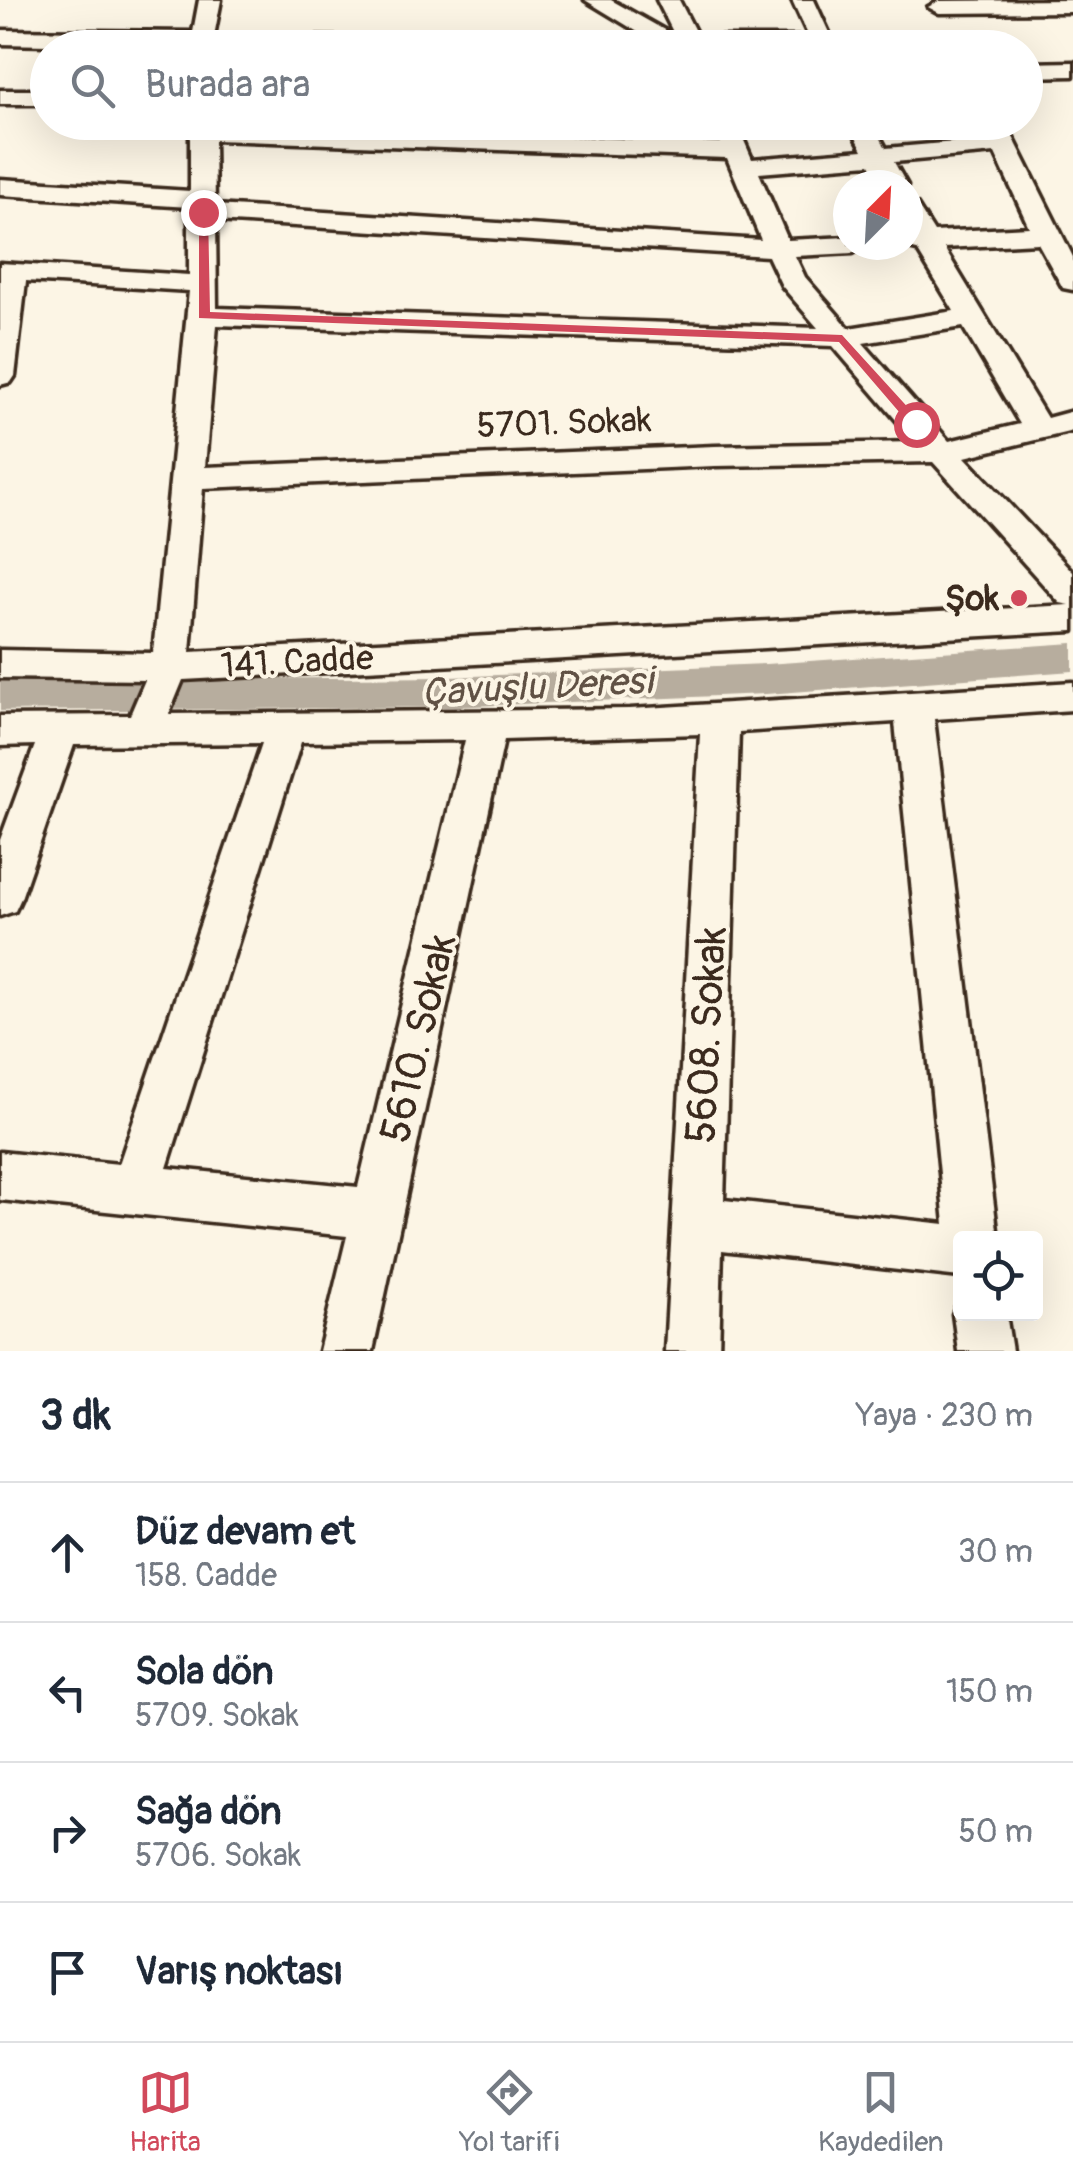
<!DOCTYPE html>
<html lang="tr">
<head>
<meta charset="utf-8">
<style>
  :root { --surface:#fff; --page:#f6f6f7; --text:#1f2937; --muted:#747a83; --line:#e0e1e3; --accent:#d1495b }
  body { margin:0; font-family:Pangolin,sans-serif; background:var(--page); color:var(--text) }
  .controls { position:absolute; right:30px; bottom:30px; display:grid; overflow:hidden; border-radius:10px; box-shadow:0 10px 40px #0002 }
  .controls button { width:90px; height:90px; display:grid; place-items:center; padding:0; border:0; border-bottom:2px solid var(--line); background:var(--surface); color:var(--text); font:50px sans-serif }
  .compass { position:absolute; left:833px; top:170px; width:90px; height:90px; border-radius:50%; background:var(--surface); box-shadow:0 10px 40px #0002; rotate:24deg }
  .stop { position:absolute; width:30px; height:30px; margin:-22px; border:8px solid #d1495b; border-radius:50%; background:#fff }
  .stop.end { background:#d1495b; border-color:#fff; box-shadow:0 2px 10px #0008 }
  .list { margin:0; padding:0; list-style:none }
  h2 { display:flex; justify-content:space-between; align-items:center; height:130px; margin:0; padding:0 40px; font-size:42px }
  h2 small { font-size:32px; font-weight:400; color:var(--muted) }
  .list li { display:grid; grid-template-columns:65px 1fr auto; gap:30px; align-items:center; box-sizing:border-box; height:140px; padding:0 40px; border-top:2px solid var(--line) }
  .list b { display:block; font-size:38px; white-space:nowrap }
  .list p { margin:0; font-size:32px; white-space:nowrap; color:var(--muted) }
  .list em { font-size:32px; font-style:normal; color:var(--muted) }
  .icon { flex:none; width:55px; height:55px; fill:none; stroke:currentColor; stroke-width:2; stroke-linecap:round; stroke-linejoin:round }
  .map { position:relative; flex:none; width:1073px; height:1351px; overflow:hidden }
  .search { position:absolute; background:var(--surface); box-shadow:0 10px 40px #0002; left:30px; right:30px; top:30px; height:110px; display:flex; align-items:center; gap:25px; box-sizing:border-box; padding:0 35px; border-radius:55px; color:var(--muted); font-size:38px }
  .sheet { height:690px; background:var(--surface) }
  nav { display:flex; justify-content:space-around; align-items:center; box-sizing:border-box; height:140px; border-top:2px solid var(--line); background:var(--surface); font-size:28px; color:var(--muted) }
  nav a { display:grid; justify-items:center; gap:5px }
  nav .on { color:var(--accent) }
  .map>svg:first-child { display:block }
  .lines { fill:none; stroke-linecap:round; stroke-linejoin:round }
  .canal { fill:#b7ad9e; fill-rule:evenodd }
  .minor-casing { stroke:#3b2a1e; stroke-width:7 }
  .minor { fill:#fcf5e5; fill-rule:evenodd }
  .route { fill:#d1495b }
  .poi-dot { fill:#d1495b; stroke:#fcf5e5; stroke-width:4 }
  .labels { text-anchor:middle; stroke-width:8; stroke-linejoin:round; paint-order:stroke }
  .street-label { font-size:35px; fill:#3b2a1e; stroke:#fcf5e5 }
  .poi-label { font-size:35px; font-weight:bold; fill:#3b2a1e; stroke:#fcf5e5; text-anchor:end }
  .water-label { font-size:38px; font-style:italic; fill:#605144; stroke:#fcf5e5 }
  .near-street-label { font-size:42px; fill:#3b2a1e; stroke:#fcf5e5 }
</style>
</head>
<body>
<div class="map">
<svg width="1073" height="1351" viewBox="0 0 1073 1351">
  <rect width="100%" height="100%" fill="#fcf5e5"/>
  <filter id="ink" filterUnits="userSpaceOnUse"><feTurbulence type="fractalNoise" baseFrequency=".01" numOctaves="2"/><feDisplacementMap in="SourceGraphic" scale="20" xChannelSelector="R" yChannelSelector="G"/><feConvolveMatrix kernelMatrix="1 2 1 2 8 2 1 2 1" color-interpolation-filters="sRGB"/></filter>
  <g filter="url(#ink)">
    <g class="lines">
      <path class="canal" d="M1073 643V671L766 694 450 707 0 711V681L450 677 766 664Z"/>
      <g class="minor-casing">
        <path id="minor" d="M199 0H221L214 36 651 40 585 0H611L675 36 657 0H679L698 37H809L792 0H814L831 37 958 36 969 43 966 48H190L0 44V30L193 32Z
          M1073 0V12L939 13 928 7 939 1Z
          M1073 62V76L1026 77V63Z
          M0 90H48V104H0Z
          M190 122 721 143 712 122H736L752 159 863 150 848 122H872L886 148 989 139 985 122 1007 125 1073 257V290L1063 288 1038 243 944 248 1047 418 1073 411V431L965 457 1073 572V631L183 680 169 714 630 709 1073 682V710L934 719 998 1238H960V1277L722 1250 719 1351H665L700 734 504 740 373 1351H319L347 1236 0 1200V1152L119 1164 262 743 74 745 21 898 15 911 0 916V840L35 745 0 746V716L130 715 145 680 0 678V650L153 653 189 291 26 281 15 376 11 382 0 385V263L189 275V207L0 195V179L190 191ZM214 140 727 158 761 240 215 205ZM995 153 1029 227 934 232 917 205 908 203V245H897L917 250 954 311 849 328 805 277 795 256 853 253 866 245H848V237L788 240 759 173 870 164 881 185H907L894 162ZM216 221 768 256 782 286 818 328 217 308ZM217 325 833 346 915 442 715 446 205 467ZM963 327 1020 424 949 441 863 343ZM933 462 1060 603 1070 605 190 652 203 488 715 466ZM895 722 945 1224 724 1200 739 732ZM465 740 358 1187 167 1168 301 742Z
          M960 1297V1314H1006L1012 1351H958L953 1314Z"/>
      </g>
      <use href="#minor" class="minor"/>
    </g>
  </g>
  <path class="route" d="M199 210 208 212 210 312 842 335 923 424 912 427 839 342 199 318Z"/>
  <circle class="poi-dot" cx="1019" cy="598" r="10"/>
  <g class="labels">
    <g class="street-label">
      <text transform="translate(564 422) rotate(-2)" y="12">5701. Sokak</text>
      <text transform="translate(297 661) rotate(-3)" y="12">141. Cadde</text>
    </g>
    <g class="poi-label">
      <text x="999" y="610">Şok</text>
    </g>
    <g class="water-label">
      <text transform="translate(537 686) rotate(-3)" y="13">Çavuşlu Deresi</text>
    </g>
    <g class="near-street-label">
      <text transform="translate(705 1035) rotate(-87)" y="15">5608. Sokak</text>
      <text transform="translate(417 1038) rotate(-77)" y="15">5610. Sokak</text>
    </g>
  </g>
</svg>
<div class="controls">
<button><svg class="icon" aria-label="locate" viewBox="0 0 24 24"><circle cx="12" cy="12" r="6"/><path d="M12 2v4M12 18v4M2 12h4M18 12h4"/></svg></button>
</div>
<svg class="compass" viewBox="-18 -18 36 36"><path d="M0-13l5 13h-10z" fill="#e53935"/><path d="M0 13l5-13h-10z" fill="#747a83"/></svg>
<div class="stop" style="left:916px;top:424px"></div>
<div class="stop end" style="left:203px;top:212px"></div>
<div class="search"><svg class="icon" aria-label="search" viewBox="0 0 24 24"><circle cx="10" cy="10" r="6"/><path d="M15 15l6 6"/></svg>Burada ara</div>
</div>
<section class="sheet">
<h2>3 dk<small>Yaya · 230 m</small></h2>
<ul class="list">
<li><svg class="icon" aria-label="ahead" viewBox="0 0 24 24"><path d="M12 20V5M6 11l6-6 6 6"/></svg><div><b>Düz devam et</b><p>158. Cadde</p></div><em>30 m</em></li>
<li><svg class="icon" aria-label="left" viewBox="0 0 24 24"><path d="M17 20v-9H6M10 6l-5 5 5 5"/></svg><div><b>Sola dön</b><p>5709. Sokak</p></div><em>150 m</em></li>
<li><svg class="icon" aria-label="right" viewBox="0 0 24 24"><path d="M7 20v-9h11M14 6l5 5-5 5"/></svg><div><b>Sağa dön</b><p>5706. Sokak</p></div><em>50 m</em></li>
<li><svg class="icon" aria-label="arrive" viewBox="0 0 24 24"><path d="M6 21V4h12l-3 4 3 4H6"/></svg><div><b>Varış noktası</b></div></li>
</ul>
</section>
<nav>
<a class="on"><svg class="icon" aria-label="map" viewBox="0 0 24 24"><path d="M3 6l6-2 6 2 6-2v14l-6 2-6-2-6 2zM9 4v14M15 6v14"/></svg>Harita</a>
<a><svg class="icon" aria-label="directions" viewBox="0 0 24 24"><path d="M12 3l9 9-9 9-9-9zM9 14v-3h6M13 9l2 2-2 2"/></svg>Yol tarifi</a>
<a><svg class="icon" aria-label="saved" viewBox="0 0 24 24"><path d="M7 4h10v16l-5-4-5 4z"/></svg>Kaydedilen</a>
</nav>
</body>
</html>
